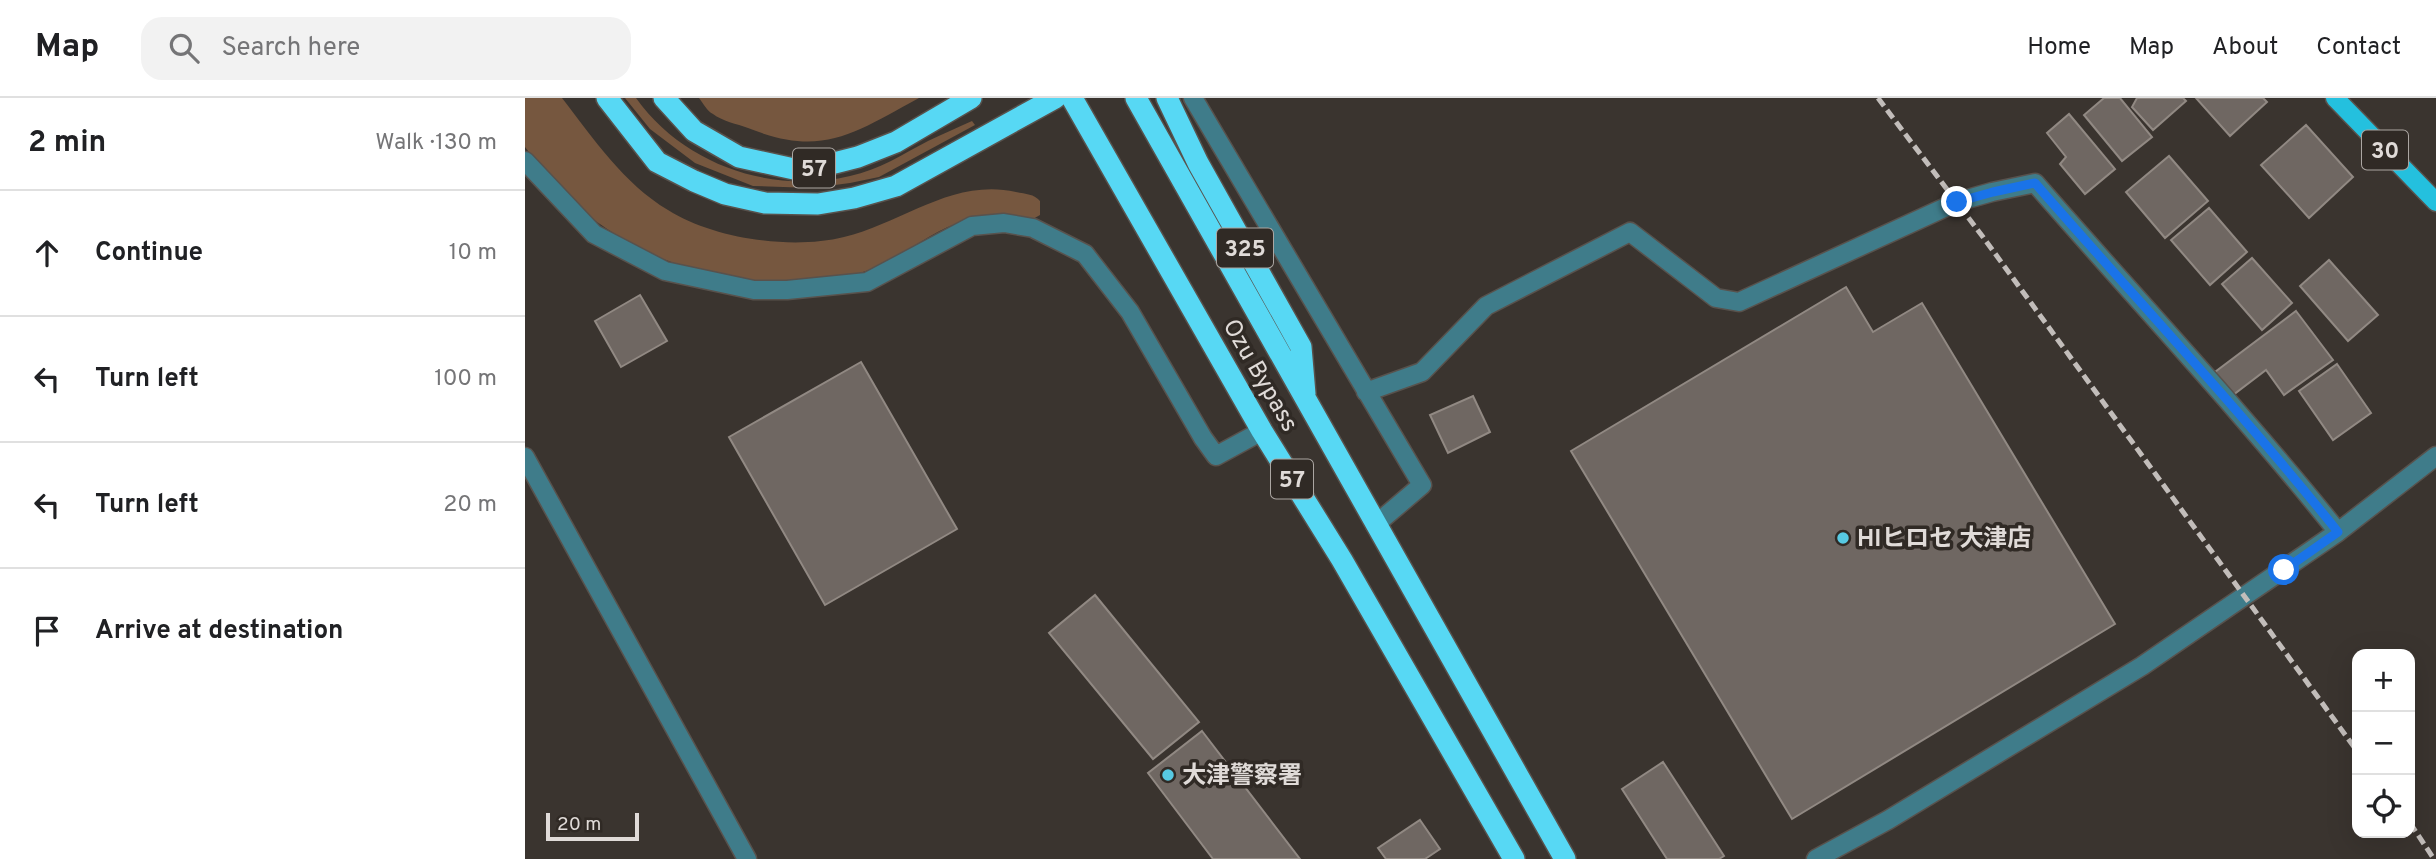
<!DOCTYPE html>
<html lang="en">
<head>
<meta charset="utf-8">
<style>
  :root { --surface:#fff; --page:#f2f2f2; --text:#202124; --muted:#757577; --line:#e0e0e0 }
  body { margin:0; font-family:Overpass,"Noto Sans JP",sans-serif; background:var(--page); color:var(--text) }
  .controls { position:absolute; right:21px; bottom:21px; display:grid; overflow:hidden; border-radius:14px; box-shadow:0 7px 28px #0002 }
  .controls button { width:63px; height:63px; display:grid; place-items:center; padding:0; border:0; border-bottom:2px solid var(--line); background:var(--surface); color:var(--text); font:35px sans-serif }
  .scale { position:absolute; left:21px; bottom:18px; width:93px; box-sizing:border-box; padding-left:7px; border:4px solid #e0dbd8; border-top:0; font-size:19px; line-height:24px; white-space:nowrap; color:#e0dbd8; -webkit-text-stroke:5px #302a25; paint-order:stroke }
  .stop { position:absolute; width:21px; height:21px; margin:-16px; border:5px solid #1a73e8; border-radius:50%; background:#fff }
  .stop.end { background:#1a73e8; border-color:#fff; box-shadow:0 2px 7px #0008 }
  .list { margin:0; padding:0; list-style:none }
  h2 { display:flex; justify-content:space-between; align-items:center; height:91px; margin:0; padding:0 28px; font-size:30px }
  h2 small { font-size:23px; font-weight:400; color:var(--muted) }
  .list li { display:grid; grid-template-columns:46px 1fr auto; gap:21px; align-items:center; box-sizing:border-box; height:126px; padding:0 28px; border-top:2px solid var(--line) }
  .list b { display:block; font-size:26px; white-space:nowrap }
  .list em { font-size:23px; font-style:normal; color:var(--muted) }
  .icon { flex:none; width:38px; height:38px; fill:none; stroke:currentColor; stroke-width:2; stroke-linecap:round; stroke-linejoin:round }
  .map { position:relative; flex:none; width:1911px; height:761px; overflow:hidden }
  header { display:flex; align-items:center; gap:42px; box-sizing:border-box; height:98px; padding:0 35px; background:var(--surface); border-bottom:2px solid var(--line) }
  header strong { font-size:33px }
  nav { display:flex; gap:38px; margin-inline-start:auto; font-size:24px }
  .search { width:490px; height:63px; background:var(--page); display:flex; align-items:center; gap:18px; box-sizing:border-box; padding:0 24px; border-radius:21px; color:var(--muted); font-size:26px }
  main { display:flex }
  aside { flex:1; background:var(--surface) }
  .map>svg:first-child { display:block }
  .green { fill:#76573f }
  .building { fill:#6f6762; stroke:#918983; stroke-width:2 }
  .lines { fill:none; stroke-linecap:round; stroke-linejoin:round }
  .minor-casing { stroke:#58524d; stroke-width:21 }
  .major-casing { stroke:#58524d; stroke-width:21 }
  .highway-casing { stroke:#58524d; stroke-width:24 }
  .minor { stroke:#3f7c8a; stroke-width:18 }
  .major { stroke:#24c0de; stroke-width:18 }
  .highway { stroke:#57d8f4; stroke-width:21 }
  .rail { stroke:#c2bdba; stroke-width:5; stroke-dasharray:10 5; stroke-linecap:butt }
  .route { stroke:#1a73e8; stroke-width:9 }
  .poi-dot { fill:#57c9e2; stroke:#302a25; stroke-width:2.5 }
  .labels { text-anchor:middle; stroke-width:7; stroke-linejoin:round; paint-order:stroke }
  .shield { fill:#302a25; stroke:#aba6a2; stroke-width:2 }
  .shield-label { font-size:23px; font-weight:bold; fill:#e0dbd8 }
  .street-label { font-size:24px; fill:#e0dbd8; stroke:#302a25 }
  .poi-label { font-size:24px; font-weight:bold; fill:#e0dbd8; stroke:#302a25; text-anchor:start }
</style>
</head>
<body>
<header>
<strong>Map</strong>
<div class="search"><svg class="icon" aria-label="search" viewBox="0 0 24 24"><circle cx="10" cy="10" r="6"/><path d="M15 15l6 6"/></svg>Search here</div>
<nav><a>Home</a><a>Map</a><a>About</a><a>Contact</a></nav>
</header>
<main>
<aside>
<h2>2 min<small>Walk · 130 m</small></h2>
<ul class="list">
<li><svg class="icon" aria-label="ahead" viewBox="0 0 24 24"><path d="M12 20V5M6 11l6-6 6 6"/></svg><div><b>Continue</b></div><em>10 m</em></li>
<li><svg class="icon" aria-label="left" viewBox="0 0 24 24"><path d="M17 20v-9H6M10 6l-5 5 5 5"/></svg><div><b>Turn left</b></div><em>100 m</em></li>
<li><svg class="icon" aria-label="left" viewBox="0 0 24 24"><path d="M17 20v-9H6M10 6l-5 5 5 5"/></svg><div><b>Turn left</b></div><em>20 m</em></li>
<li><svg class="icon" aria-label="arrive" viewBox="0 0 24 24"><path d="M6 21V4h12l-3 4 3 4H6"/></svg><div><b>Arrive at destination</b></div></li>
</ul>
</aside>
<div class="map">
<svg width="1911" height="761" viewBox="0 0 1911 761">
  <rect width="100%" height="100%" fill="#3a342f"/>
  <path class="green" d="M0 0H37C68 40 99 86 143 112 189 141 267 152 319 139 378 125 427 80 491 94 501 96 509 96 515 103V117L508 121C488 121 465 118 445 122 410 128 376 162 341 173 320 180 299 182 278 183 192 188 119 163 52 109 32 94 16 69 0 49Z
    M100 0H111C158 66 246 97 325 78 354 72 378 56 403 43 418 36 433 29 447 23L450 27 354 79 325 85 287 90 228 88 170 65 125 31Z
    M174 0H394C329 35 298 60 223 30 212 26 197 23 188 16 182 13 178 5 174 0Z"/>
  <path class="building" d="M1579 0H1595L1627 39 1597 63 1559 17Z
    M1612 0H1658L1661 3 1628 32 1607 9Z
    M1671 0H1738L1742 4 1705 38Z
    M1544 16 1590 71 1560 96 1535 66 1541 59 1522 35Z
    M1781 27 1828 79 1784 120 1736 67Z
    M1644 58 1683 103 1640 140 1601 94Z
    M1684 110 1722 154 1685 187 1646 142Z
    M1727 160 1767 205 1737 232 1697 186Z
    M1804 162 1853 217 1823 243 1775 188Z
    M1321 189 1348 234 1397 205 1590 526 1267 721 1046 353Z
    M115 197 142 243 96 269 70 223Z
    M1771 213 1808 262 1759 297 1741 272 1708 297 1690 274Z
    M336 264 432 431 300 507 204 339Z
    M1812 266 1846 315 1808 342 1774 293Z
    M948 298 965 334 923 355 905 317Z
    M570 497 674 624 628 661 524 535Z
    M677 633 775 761H688L623 675Z
    M1138 664 1199 758 1194 761H1142L1097 691Z
    M895 722 915 751 900 761H861L853 750Z"/>
  <g class="lines">
    <g class="minor-casing">
      <path id="minor" d="M668 0 897 387 850 427
        M0 63 69 136 140 173 229 192H262L342 184 447 128 479 125 508 130 560 156 605 214 678 340 691 358 737 333
        M841 294 897 274 961 208 1105 134 1191 200 1214 204 1432 104 1467 94 1510 85C1611 201 1717 314 1813 434
        M0 359 222 761
        M1291 761 1363 722 1617 568 1813 434 1911 358"/>
    </g>
    <g class="major-casing">
      <path id="major" d="M1810 0 1911 104"/>
    </g>
    <g class="highway-casing">
      <path id="highway" d="M82 0 132 64 169 83 200 96 240 105 293 106 329 100 371 88 530 0
        M139 0 169 33 214 59 278 73 333 59 371 44 446 0
        M547 0 737 333 817 462 989 761
        M611 0 1040 761
        M642 0 673 65 776 249 780 296"/>
    </g>
    <use href="#minor" class="minor"/>
    <use href="#major" class="major"/>
    <use href="#highway" class="highway"/>
    <path class="rail" d="M1353 0 1458 139 1832 653
      M1885 725 1909 761"/>
  </g>
  <g class="lines">
    <path class="route" d="M1432 104 1468 94 1510 85C1611 201 1717 314 1813 434L1759 472"/>
  </g>
  <g class="poi-dot">
    <circle cx="1318" cy="440" r="7"/>
    <circle cx="643" cy="677" r="7"/>
  </g>
  <g class="labels">
    <g class="shield">
      <rect x="1837" y="32.5" width="46" height="39" rx="5"/>
      <rect x="268" y="50.5" width="42" height="39" rx="5"/>
      <rect x="692" y="130.5" width="56" height="39" rx="5"/>
      <rect x="746" y="361.5" width="42" height="39" rx="5"/>
    </g>
    <g class="shield-label">
      <text x="1860" y="60">30</text>
      <text x="289" y="78">57</text>
      <text x="720" y="158">325</text>
      <text x="767" y="389">57</text>
    </g>
    <g class="street-label">
      <text transform="translate(736 277) rotate(60)" y="8">Ozu Bypass</text>
    </g>
    <g class="poi-label">
      <text x="1332" y="448">HIヒロセ 大津店</text>
      <text x="657" y="685">大津警察署</text>
    </g>
  </g>
</svg>
<div class="controls">
<button>+</button>
<button>−</button>
<button><svg class="icon" aria-label="locate" viewBox="0 0 24 24"><circle cx="12" cy="12" r="6"/><path d="M12 2v4M12 18v4M2 12h4M18 12h4"/></svg></button>
</div>
<div class="scale">20 m</div>
<div class="stop" style="left:1759px;top:472px"></div>
<div class="stop end" style="left:1432px;top:104px"></div>
</div>
</main>
</body>
</html>
